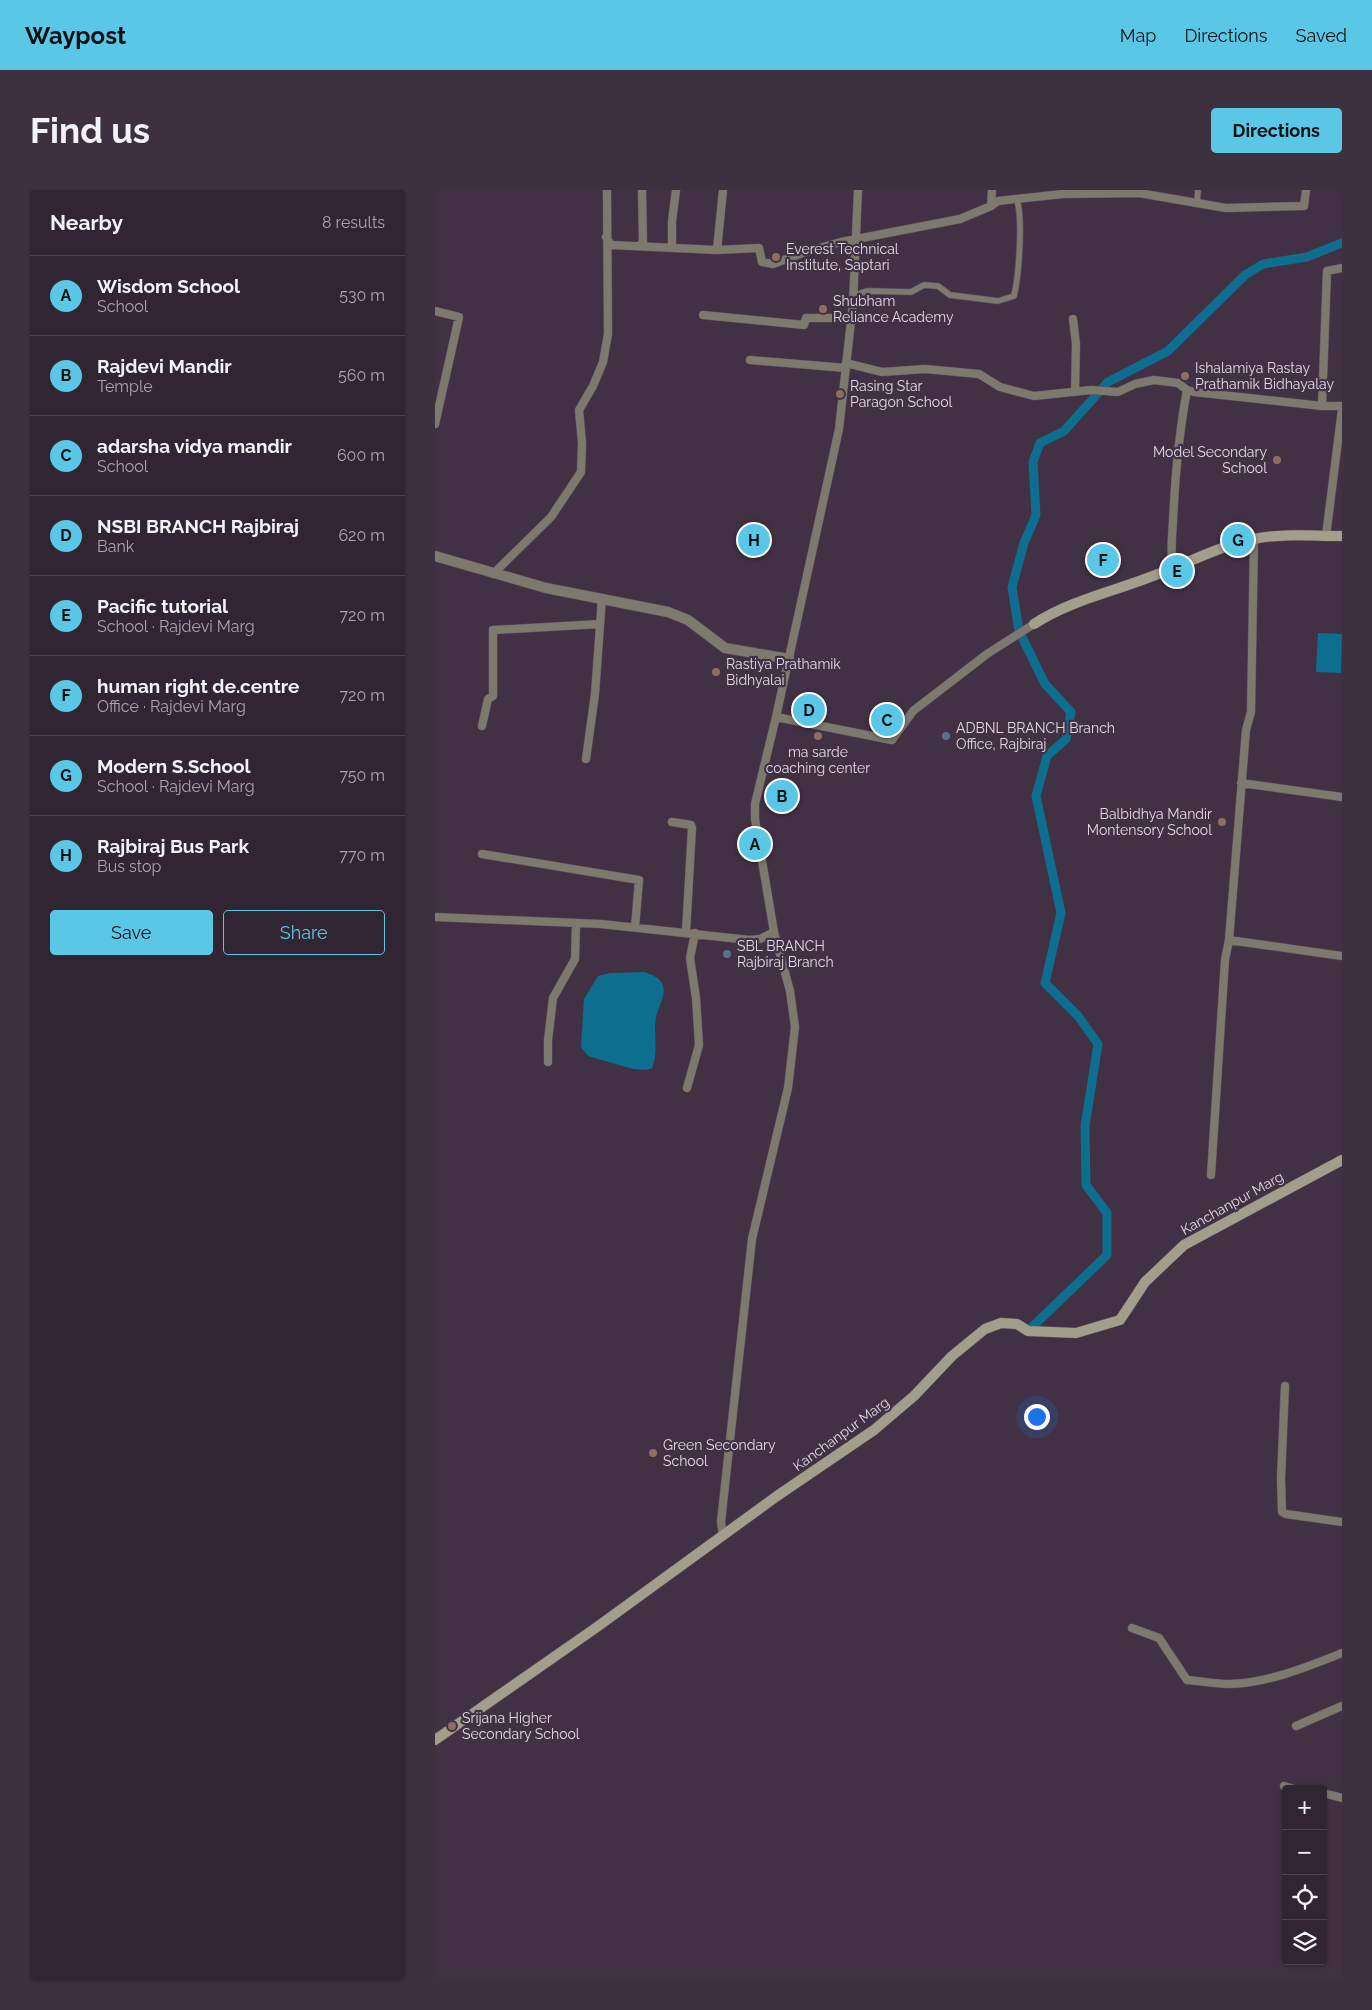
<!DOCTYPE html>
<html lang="en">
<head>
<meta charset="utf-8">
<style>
  :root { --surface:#322533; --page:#3d313f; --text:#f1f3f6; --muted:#a8a5ac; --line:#4d424e; --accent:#5bc7e7 }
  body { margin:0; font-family:Raleway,sans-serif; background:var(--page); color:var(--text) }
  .controls { position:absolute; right:15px; bottom:15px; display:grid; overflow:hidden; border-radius:5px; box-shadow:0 1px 4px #0004 }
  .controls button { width:45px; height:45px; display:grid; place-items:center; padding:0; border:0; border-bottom:1px solid var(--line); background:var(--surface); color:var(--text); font:25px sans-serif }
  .you { position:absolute; left:601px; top:1226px; width:18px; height:18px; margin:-12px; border:4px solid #fff; border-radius:50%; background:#1a73e8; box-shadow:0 0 0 8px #1a73e833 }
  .badge { display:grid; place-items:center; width:32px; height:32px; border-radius:50%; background:var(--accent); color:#111; font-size:16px; font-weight:700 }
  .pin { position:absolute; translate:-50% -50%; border:2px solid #fff; box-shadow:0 1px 5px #0006 }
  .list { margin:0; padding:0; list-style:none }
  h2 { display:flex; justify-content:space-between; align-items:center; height:65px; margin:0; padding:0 20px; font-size:21px }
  h2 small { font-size:16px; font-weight:400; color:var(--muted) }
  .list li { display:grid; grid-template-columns:32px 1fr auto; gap:15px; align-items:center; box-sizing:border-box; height:80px; padding:0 20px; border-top:1px solid var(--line) }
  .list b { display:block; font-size:19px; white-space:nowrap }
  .list p { margin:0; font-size:16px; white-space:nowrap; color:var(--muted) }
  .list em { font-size:16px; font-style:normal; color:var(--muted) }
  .actions { display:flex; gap:10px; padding:15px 20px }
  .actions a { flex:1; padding:11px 0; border:1px solid var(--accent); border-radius:5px; text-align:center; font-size:18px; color:var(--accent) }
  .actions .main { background:var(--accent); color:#111 }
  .icon { flex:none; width:28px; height:28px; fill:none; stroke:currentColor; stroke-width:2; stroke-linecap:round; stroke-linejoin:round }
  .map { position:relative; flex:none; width:907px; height:1790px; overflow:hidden; border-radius:5px }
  header { display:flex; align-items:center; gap:30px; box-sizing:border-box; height:70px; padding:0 25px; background:var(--accent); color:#111 }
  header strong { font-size:24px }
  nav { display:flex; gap:28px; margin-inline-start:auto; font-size:18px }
  .intro { display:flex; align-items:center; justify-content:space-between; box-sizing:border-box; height:120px; padding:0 30px }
  h1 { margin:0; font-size:35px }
  .button { padding:12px 22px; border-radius:5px; background:var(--accent); color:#111; font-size:18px; font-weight:700 }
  main { display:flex; gap:30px; padding:0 30px }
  aside { flex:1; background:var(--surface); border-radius:5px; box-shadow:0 1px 4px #0004 }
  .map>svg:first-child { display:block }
  .water { fill:#0d6e8f }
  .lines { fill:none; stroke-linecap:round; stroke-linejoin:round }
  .canal { stroke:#0d6e8f; stroke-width:9 }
  .pedestrian-casing { stroke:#5f4f60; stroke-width:7 }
  .minor-casing { stroke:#5f4f60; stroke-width:9 }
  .tertiary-casing { stroke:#5f4f60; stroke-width:11 }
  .secondary-casing { stroke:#5f4f60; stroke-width:11 }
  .pedestrian { stroke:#7d796e; stroke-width:5.5 }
  .minor { stroke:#7d796e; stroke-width:8 }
  .tertiary { stroke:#7d796e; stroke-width:10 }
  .secondary { stroke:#a39e8c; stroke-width:10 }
  .education-dot { fill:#8d6e63; stroke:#423144; stroke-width:2 }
  .service-dot { fill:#5c6f8a; stroke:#423144; stroke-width:2 }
  .labels { text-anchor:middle; stroke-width:4.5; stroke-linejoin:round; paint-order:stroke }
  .poi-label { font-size:14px; fill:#e1d6e2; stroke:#423144; text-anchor:start }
  .street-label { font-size:14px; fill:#e1d6e2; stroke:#423144 }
</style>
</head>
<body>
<header>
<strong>Waypost</strong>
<nav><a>Map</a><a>Directions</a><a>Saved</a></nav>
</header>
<div class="intro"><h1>Find us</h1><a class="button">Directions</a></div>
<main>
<aside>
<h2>Nearby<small>8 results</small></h2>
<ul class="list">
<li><span class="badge">A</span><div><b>Wisdom School</b><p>School</p></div><em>530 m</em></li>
<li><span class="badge">B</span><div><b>Rajdevi Mandir</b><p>Temple</p></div><em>560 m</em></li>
<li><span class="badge">C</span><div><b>adarsha vidya mandir</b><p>School</p></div><em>600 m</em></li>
<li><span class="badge">D</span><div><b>NSBI BRANCH Rajbiraj</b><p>Bank</p></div><em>620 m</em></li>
<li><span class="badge">E</span><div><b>Pacific tutorial</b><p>School · Rajdevi Marg</p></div><em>720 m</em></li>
<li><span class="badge">F</span><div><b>human right de.centre</b><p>Office · Rajdevi Marg</p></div><em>720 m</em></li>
<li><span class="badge">G</span><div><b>Modern S.School</b><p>School · Rajdevi Marg</p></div><em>750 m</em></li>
<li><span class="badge">H</span><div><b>Rajbiraj Bus Park</b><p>Bus stop</p></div><em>770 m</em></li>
</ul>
<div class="actions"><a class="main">Save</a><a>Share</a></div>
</aside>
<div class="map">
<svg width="907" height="1790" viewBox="0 0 907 1790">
  <rect width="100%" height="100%" fill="#423144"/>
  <path class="water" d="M883 443 907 444 906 483 881 482Z
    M209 782C216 784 226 788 228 796 231 805 223 818 221 827 218 844 224 862 217 878L211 880 198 879 153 866 146 857 149 809 163 786 175 783Z"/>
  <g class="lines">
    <path class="canal" d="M593 1141 672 1065V1023L651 995 650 936 663 854 643 826 610 793 626 723 601 606 612 566 631 549 636 522 610 494 584 441 577 397 589 353 601 325 598 272 605 253 629 241 673 192 733 161 810 85 828 74 872 67 907 53"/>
    <g class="pedestrian-casing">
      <path id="pedestrian" d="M762 13 763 0
        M418 106 432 101 476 102 489 95 503 96 515 105 563 111 579 106C584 85 588 30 582 10"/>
    </g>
    <g class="minor-casing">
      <path id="minor" d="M556 16 557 0
        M171 47 176 55 282 60 324 58 327 72 338 74 373 61 406 52 525 29 556 16 563 11 628 4 704 3 791 18 869 16 871 0
        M204 56 208 52 207 0
        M237 58V31L241 0
        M282 60 288 0
        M0 121 24 127 0 234
        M268 125 369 135 371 128H416
        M638 129 641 154 640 202
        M315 170 411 178
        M411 173 447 182 490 179 544 184 565 197 599 206 656 200 683 202 700 194 719 190 743 193 752 200
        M887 216 892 81 907 78
        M891 346 907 219
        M738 378C735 363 737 347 738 331 740 287 744 243 752 200L759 202 887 216H907
        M58 384 116 327 146 282 147 253 144 220 158 196 168 172 173 144 172 0
        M341 527 457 550 478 521 552 464 599 434
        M47 536 53 509 58 506V440L165 434
        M151 569 160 504 167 408
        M806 593 907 607
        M237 632 256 635 257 638 251 742
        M47 664 204 690 200 737
        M0 727 166 734 314 750 325 749 339 742
        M794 750 907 766
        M113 872V850L118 808 140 769 141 734
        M252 898 264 855 261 808 255 768 260 743
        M776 985 790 770 794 750 811 540 816 522 819 349
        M850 1196 846 1288 847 1322 851 1324 907 1332
        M288 1346 286 1332 317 1049 353 898 360 837 355 801 339 742 320 629V614L341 527 404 239 418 113 423 0
        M697 1438 724 1448 752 1490C766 1491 781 1494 794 1494 833 1493 872 1477 907 1463
        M861 1536 907 1516
        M849 1596 859 1599
        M888 1603 907 1608"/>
    </g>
    <g class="tertiary-casing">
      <path id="tertiary" d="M0 366 111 398 233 422 253 430 290 458 354 469"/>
    </g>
    <g class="secondary-casing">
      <path id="secondary" d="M599 434C634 411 677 402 715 387 750 375 783 356 819 349 847 343 879 346 907 346
        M0 1550 162 1437 342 1306 439 1240 479 1206 517 1166 550 1139 566 1133 582 1134 593 1141 641 1143 685 1130 710 1092 749 1055 907 970"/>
    </g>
    <use href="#pedestrian" class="pedestrian"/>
    <use href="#minor" class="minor"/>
    <use href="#tertiary" class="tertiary"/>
    <use href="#secondary" class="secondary"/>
  </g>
  <g class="education-dot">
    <circle cx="341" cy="67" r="5"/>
    <circle cx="388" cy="119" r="5"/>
    <circle cx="750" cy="186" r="5"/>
    <circle cx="405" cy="204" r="5"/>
    <circle cx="842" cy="270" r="5"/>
    <circle cx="281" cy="482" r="5"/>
    <circle cx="383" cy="546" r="5"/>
    <circle cx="787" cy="632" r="5"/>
    <circle cx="218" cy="1263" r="5"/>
    <circle cx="17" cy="1536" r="5"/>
  </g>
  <g class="service-dot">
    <circle cx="511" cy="546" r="5"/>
    <circle cx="292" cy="764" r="5"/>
  </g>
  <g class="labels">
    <g class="poi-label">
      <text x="351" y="64">Everest Technical<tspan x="351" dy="16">Institute, Saptari</tspan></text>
      <text x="398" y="116">Shubham<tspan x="398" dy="16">Reliance Academy</tspan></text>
      <text x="760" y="183">Ishalamiya Rastay<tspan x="760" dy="16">Prathamik Bidhayalay</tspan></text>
      <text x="415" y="201">Rasing Star<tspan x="415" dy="16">Paragon School</tspan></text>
      <text x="832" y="267" text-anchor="end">Model Secondary<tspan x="832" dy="16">School</tspan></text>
      <text x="291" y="479">Rastiya Prathamik<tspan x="291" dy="16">Bidhyalai</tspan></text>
      <text x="521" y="543">ADBNL BRANCH Branch<tspan x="521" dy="16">Office, Rajbiraj</tspan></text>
      <text x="383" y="567" text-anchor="middle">ma sarde<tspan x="383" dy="16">coaching center</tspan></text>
      <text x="777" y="629" text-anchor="end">Balbidhya Mandir<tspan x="777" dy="16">Montensory School</tspan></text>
      <text x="302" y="761">SBL BRANCH<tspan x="302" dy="16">Rajbiraj Branch</tspan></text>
      <text x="228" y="1260">Green Secondary<tspan x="228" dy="16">School</tspan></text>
      <text x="27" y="1533">Srijana Higher<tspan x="27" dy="16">Secondary School</tspan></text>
    </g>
    <g class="street-label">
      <text transform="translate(797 1013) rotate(-29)" y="5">Kanchanpur Marg</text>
      <text transform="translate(406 1244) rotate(-36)" y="5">Kanchanpur Marg</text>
    </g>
  </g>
</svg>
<div class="controls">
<button>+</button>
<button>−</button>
<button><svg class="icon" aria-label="locate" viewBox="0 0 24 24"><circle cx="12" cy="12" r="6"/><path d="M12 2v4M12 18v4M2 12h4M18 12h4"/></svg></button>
<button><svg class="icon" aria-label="layers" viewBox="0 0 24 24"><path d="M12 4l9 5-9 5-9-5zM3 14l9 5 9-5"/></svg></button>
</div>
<div class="you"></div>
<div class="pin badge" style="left:320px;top:654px">A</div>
<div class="pin badge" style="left:347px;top:606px">B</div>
<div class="pin badge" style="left:452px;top:530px">C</div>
<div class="pin badge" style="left:374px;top:520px">D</div>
<div class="pin badge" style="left:742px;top:381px">E</div>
<div class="pin badge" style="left:668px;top:370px">F</div>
<div class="pin badge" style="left:803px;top:350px">G</div>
<div class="pin badge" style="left:319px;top:350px">H</div>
</div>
</main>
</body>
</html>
